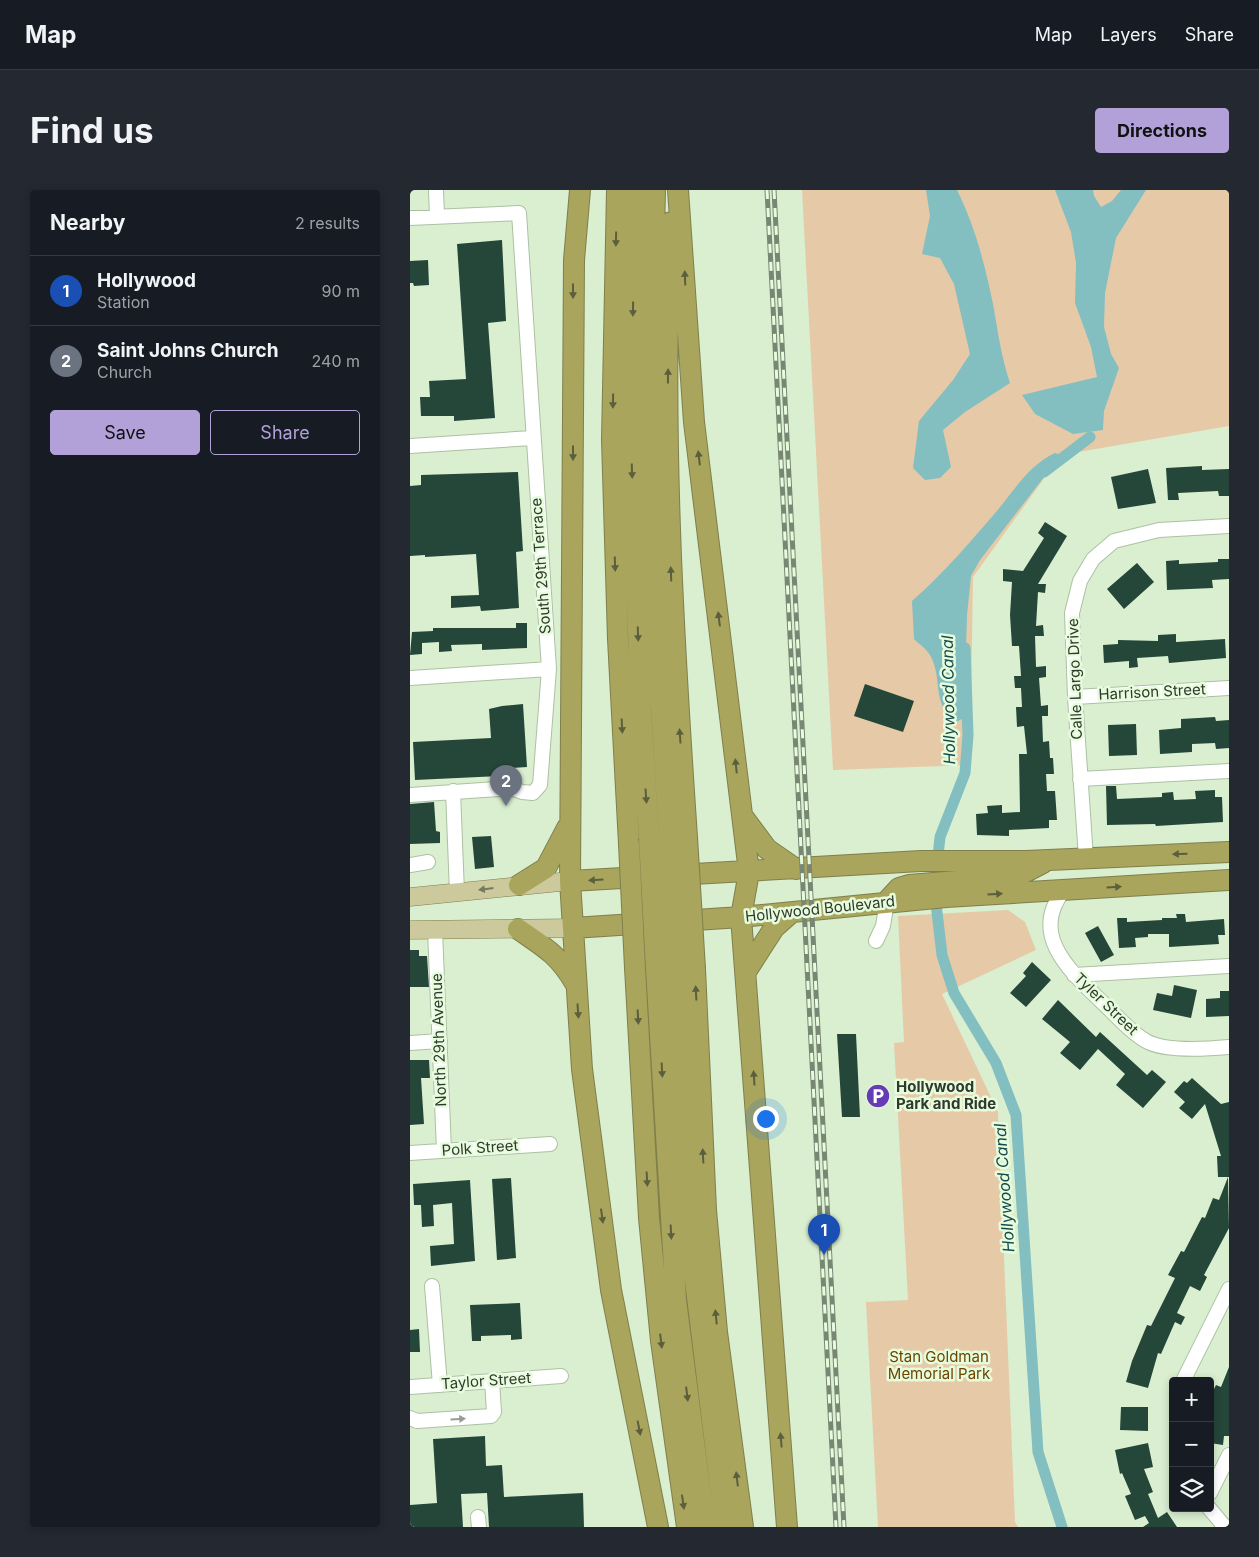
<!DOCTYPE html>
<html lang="en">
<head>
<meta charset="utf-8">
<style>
  :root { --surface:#171b24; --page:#242831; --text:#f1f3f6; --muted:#9ea1a6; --line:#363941; --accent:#b2a1d9 }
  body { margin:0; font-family:Inter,sans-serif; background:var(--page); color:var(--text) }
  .controls { position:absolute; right:15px; bottom:15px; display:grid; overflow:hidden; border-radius:5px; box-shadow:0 2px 8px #0003 }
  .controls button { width:45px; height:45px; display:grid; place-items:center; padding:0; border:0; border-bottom:1px solid var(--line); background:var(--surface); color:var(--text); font:25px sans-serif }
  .you { position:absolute; left:355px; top:928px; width:18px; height:18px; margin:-12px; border:4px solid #fff; border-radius:50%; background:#1a73e8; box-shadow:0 0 0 8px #1a73e833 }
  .badge { display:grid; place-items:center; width:32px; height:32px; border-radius:50%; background:var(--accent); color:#fff; font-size:16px; font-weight:700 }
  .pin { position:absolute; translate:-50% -41px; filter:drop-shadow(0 1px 2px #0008) }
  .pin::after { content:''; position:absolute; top:26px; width:18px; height:15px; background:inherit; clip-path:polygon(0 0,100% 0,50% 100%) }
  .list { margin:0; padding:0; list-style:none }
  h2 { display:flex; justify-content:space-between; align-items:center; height:65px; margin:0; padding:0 20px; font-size:21px }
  h2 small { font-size:16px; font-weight:400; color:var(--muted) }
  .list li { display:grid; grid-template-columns:32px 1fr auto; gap:15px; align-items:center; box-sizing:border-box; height:70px; padding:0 20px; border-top:1px solid var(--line) }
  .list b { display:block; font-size:19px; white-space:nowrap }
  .list p { margin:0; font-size:16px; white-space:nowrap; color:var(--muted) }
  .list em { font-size:16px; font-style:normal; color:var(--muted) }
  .actions { display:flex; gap:10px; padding:15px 20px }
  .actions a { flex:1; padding:11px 0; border:1px solid var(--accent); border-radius:5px; text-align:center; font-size:18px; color:var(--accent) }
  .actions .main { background:var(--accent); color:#111 }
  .icon { flex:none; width:28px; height:28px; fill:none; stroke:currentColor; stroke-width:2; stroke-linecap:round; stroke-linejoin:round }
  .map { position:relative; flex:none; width:819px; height:1337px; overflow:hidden; border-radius:5px }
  header { display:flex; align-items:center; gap:30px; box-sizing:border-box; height:70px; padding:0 25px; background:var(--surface); border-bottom:1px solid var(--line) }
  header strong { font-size:24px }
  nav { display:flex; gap:28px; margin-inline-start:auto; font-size:18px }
  .intro { display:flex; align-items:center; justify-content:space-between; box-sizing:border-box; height:120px; padding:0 30px }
  h1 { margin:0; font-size:35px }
  .button { padding:12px 22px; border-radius:5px; background:var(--accent); color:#111; font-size:18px; font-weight:700 }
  main { display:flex; gap:30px; padding:0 30px }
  aside { flex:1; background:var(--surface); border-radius:5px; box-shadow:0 2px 8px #0003 }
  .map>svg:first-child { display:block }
  .green { fill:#e6caa8 }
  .water { fill:#83bec0 }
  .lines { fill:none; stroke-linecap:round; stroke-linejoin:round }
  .canal { stroke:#83bec0; stroke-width:11 }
  .building { fill:#24473a }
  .minor-casing { stroke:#acc1a3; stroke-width:16 }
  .major-casing { stroke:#7f7f4c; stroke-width:19 }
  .highway-casing { stroke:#7f7f4c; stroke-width:22 }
  .minor { stroke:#fff; stroke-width:14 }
  .major { stroke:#ccc99d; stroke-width:18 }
  .highway { stroke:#aaa55c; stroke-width:20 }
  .rail-casing { stroke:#788773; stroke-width:5 }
  .rail { stroke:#e6fcdd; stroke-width:3; stroke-dasharray:9; stroke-linecap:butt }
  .highway-bridge-casing { stroke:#7f7f4c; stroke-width:22; stroke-linecap:butt }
  .highway-bridge { stroke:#aaa55c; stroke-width:20 }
  .oneway { fill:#5b5f3d }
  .oneway2 { fill:#767a5f }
  .oneway3 { fill:#989c96 }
  .labels { text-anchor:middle; stroke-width:5; stroke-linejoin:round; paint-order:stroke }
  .street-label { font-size:15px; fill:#30392d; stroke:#e6fcdd }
  .poi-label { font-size:15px; font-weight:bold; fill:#30392d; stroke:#e6fcdd; text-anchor:start }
  .park-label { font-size:15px; fill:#6c4500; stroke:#e6fcdd }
  .water-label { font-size:16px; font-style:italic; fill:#164b4d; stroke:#e6fcdd }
</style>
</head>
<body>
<header>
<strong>Map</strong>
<nav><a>Map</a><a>Layers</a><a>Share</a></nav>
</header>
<div class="intro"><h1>Find us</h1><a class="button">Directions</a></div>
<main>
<aside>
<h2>Nearby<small>2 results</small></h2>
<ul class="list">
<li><span class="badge" style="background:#1a4fb4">1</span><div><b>Hollywood</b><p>Station</p></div><em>90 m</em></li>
<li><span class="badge" style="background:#6b7280">2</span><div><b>Saint Johns Church</b><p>Church</p></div><em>240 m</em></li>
</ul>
<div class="actions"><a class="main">Save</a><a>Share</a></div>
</aside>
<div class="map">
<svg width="819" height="1337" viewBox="0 0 819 1337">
  <rect width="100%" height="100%" fill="#d9efd0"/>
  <path class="green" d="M392 0H819V236L651 265 563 387 560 575 423 580Z
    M598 720 615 732 626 760 532 804 588 922 605 1332 608 1337H468L456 1112 498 1110 484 853 494 852 488 726Z"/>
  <path class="water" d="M516 0H547C565 36 575 75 583 114 588 142 591 166 600 193L555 222 533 240 541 277 530 288 515 290 503 278 509 231 543 190 560 164 544 94 530 68 512 64 520 26Z
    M645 0H683L684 6 691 17 702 11 711 0H736L706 48 695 103 694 137 701 164 709 178 694 221 693 240 663 244 625 224 612 205 687 187 681 157 665 113 666 73 661 42Z
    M645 263 648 264V269L570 370 561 386 557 425 554 528 546 532C521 514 533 490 521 467 518 460 509 454 504 449L502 411C533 384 564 348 591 316 607 296 621 274 645 263Z"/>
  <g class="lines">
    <path class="canal" d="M634 282 680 247
      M527 676 530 647 555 583 558 545 555 458
      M525 705 532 765 544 803 586 873 606 925 628 1262 652 1337"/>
  </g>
  <path class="building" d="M92 50 96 131 78 133 85 228 44 231V226H11L10 207H20L19 191 56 189 47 54Z
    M18 70 19 95 4 96 3 93H0V71Z
    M792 276V280L819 279V306H809L808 301 768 303 769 310H758L756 278Z
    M738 279 746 313 708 319 701 287Z
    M108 282 113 361 106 362 109 418 71 421 70 416 41 418V406L69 405 66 364 15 367V365L0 366V296L11 295V285Z
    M635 332 657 346 628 394H636L635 403 628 402 626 436 633 435 634 446H625L626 477 636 476V487L629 488 631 516 638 515V526H632L633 552 639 551 640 568H643L644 584H636L637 601H645L647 630H639V638L599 640V646L567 645 566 624 578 623 577 616 592 615V623L610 622 609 564H617L614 536 607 537 606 517H612L611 498H605L604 486H611L609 456H602L600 425 602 392 593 391V379L613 381 634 348 628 343Z
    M808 369H819V389L802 390 803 398 757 400 756 371 769 370V374L808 372Z
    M727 373 744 392 714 419 697 399Z
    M106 433H117V458L72 460V454L41 455 42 461 29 462V452L12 453V464L0 465 2 442 23 441V438H106Z
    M766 444V452L815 449 816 468 759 473 758 466 727 468 728 477 719 478V471L694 473 693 455 708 454V450L748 451V445Z
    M455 494 504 511 493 542 444 526Z
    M113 514 117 577 89 579 90 586 5 590 3 552 81 548 79 519 92 516Z
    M805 527 806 531 819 530V558L806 559 805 553 782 554V562L750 564 749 540 771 538V529Z
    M726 534 727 565 699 566 698 535Z
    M696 596H706L707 609 752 607V603L763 602 764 610 786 609 785 601 805 600V607H812L813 632 746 636 745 634 697 635Z
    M24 612 26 641 30 642V653L0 654V614Z
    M81 646 84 677 65 679 62 647Z
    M766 724H775L776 732 814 729 815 745H808L809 754 759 757V744H738V747L725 748 726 757 709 758 707 728H717V732L752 730V728H767Z
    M688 736 704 765 691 772 675 743Z
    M0 760H9V766H17L19 797H0Z
    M622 772 641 790 616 817 600 803 616 786 613 783Z
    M764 795 787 800 781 828 743 820 747 803 762 806Z
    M810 801H819V826L796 827V809L810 808Z
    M648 810 686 847 690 842 737 885 742 880 756 892 733 918 706 895 715 884 688 859 670 880 650 863 660 852 632 829Z
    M427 844H446L450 927H432Z
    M0 870H19L20 888H11L14 934 0 935Z
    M782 888 811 914 819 912V987H808L807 966H811L795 914 782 929 769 918 775 912 764 902 774 891 777 893Z
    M818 987 819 1038 794 1085 797 1087 790 1101 780 1096 767 1123 775 1127 771 1135 765 1132 751 1164 748 1163 738 1198 716 1192 722 1171 737 1135 741 1136 765 1088 758 1085 771 1061 774 1062 792 1027 795 1028 803 1008 809 1010Z
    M101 988 106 1068 87 1070 82 989Z
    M60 990 65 1071 21 1076 20 1056 44 1054 42 1013 23 1015 24 1036 12 1037 11 1015H4L3 994Z
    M110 1113 112 1149 101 1150V1145L71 1146V1151H62L60 1115Z
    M9 1139 10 1162H0V1140Z
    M819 1177V1246H814L813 1255 800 1253V1207L806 1195 811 1197Z
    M711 1217H738V1241L710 1240Z
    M75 1246 76 1276 92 1275 94 1307 173 1303 174 1337H79L77 1303 51 1304 53 1337H0V1315L27 1313 23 1249Z
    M738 1253 743 1277 734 1279 743 1302 738 1304 748 1328 757 1322 767 1337H733L739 1333 735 1326 725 1330 715 1306 721 1304 712 1283 710 1284 705 1260Z"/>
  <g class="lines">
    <g class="minor-casing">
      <path id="minor" d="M26 0 27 26
        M0 28 109 23 139 479 130 595 123 603 112 602 102 598 0 605
        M0 256 122 248
        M0 488 139 479
        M665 507 819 498
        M670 589 819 581
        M43 601 47 703
        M676 668 665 507 662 423 670 391 683 369 704 351 749 340 819 336
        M0 675 18 672
        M655 699C617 744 661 782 693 813 707 826 720 842 736 851 755 862 797 859 819 857
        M25 740 34 961
        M466 751 473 736 477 711
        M664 785 819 776
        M0 853 30 851
        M0 963 140 954
        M22 1096 30 1195
        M773 1191 819 1099
        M0 1197 151 1186
        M0 1228 7 1231 81 1226 84 1222 82 1191
        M800 1303 819 1265
        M799 1318 815 1337
        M68 1327 69 1337"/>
    </g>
    <g class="major-casing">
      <path id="major" d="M0 707 160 691
        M0 740 163 738"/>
    </g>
    <g class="highway-casing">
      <path id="highway" d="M170 0 164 70 160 691 172 879 201 1100 248 1337
        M207 0 202 250 208 449 219 654
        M225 0 221 253 231 521 239 648
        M245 0 240 231 248 469 259 647
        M268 0 284 232 339 682 331 727 377 1337
        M261 32C251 238 263 442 277 647
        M334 628 357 659 386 679
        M160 691 511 671H616L819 662
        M109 695 136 678 157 638
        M477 711 489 698 499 695 608 686 633 673
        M163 738 331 727 536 707 819 690
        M108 739C134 757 148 764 165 793
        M225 778 239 1028 251 1151 277 1337
        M246 779 266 1110 295 1337
        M285 779 296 1020 307 1142 333 1337
        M266 780 279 1041 315 1337
        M337 780 364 738 382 722"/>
    </g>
    <use href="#minor" class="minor"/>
    <use href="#major" class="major"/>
    <use href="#highway" class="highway"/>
    <g class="rail-casing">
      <path id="rail" d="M357 0 426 1337
        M364 0 434 1337"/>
    </g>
    <use href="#rail" class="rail"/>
    <g class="highway-bridge-casing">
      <path id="highway-bridge" d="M259 647 266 780
        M277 647 285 779
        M239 648 246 779
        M219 654 225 778"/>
    </g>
    <use href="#highway-bridge" class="highway-bridge"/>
  </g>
  <defs><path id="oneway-solid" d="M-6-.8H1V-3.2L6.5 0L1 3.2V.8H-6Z" transform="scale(1.25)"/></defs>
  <g class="oneway">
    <use href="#oneway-solid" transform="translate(206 49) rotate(91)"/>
    <use href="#oneway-solid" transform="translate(275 88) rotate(-92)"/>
    <use href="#oneway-solid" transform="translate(163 101) rotate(90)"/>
    <use href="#oneway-solid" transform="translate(223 119) rotate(91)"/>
    <use href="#oneway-solid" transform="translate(258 186) rotate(-89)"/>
    <use href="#oneway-solid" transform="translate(203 211) rotate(91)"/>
    <use href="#oneway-solid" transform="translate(163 263) rotate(90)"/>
    <use href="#oneway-solid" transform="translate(289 268) rotate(-97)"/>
    <use href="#oneway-solid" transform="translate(222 281) rotate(88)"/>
    <use href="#oneway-solid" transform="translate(205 374) rotate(88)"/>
    <use href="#oneway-solid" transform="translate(261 384) rotate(-92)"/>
    <use href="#oneway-solid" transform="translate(309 429) rotate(-97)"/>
    <use href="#oneway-solid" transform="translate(228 444) rotate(88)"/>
    <use href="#oneway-solid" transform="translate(212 536) rotate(87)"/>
    <use href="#oneway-solid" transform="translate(270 546) rotate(-94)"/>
    <use href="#oneway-solid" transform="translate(326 576) rotate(-96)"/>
    <use href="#oneway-solid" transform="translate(236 606) rotate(86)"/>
    <use href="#oneway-solid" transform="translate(770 664) rotate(178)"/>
    <use href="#oneway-solid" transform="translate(186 690) rotate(177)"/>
    <use href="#oneway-solid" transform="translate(704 697) rotate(-3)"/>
    <use href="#oneway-solid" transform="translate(585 704) rotate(-4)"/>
    <use href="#oneway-solid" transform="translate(286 803) rotate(-93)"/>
    <use href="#oneway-solid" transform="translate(168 821) rotate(86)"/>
    <use href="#oneway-solid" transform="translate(228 827) rotate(87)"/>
    <use href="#oneway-solid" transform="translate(252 880) rotate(87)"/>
    <use href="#oneway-solid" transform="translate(344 888) rotate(-94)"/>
    <use href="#oneway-solid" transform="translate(293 966) rotate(-93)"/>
    <use href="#oneway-solid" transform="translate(237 989) rotate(87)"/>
    <use href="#oneway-solid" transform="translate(192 1026) rotate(82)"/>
    <use href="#oneway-solid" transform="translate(261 1042) rotate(87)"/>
    <use href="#oneway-solid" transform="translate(306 1127) rotate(-96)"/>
    <use href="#oneway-solid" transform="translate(251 1151) rotate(83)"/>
    <use href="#oneway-solid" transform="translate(277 1204) rotate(83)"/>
    <use href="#oneway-solid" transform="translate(229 1238) rotate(79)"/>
    <use href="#oneway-solid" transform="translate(371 1250) rotate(-95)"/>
    <use href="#oneway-solid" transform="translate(327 1289) rotate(-97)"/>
    <use href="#oneway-solid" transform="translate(273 1312) rotate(82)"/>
  </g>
  <use class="oneway2" href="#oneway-solid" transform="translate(76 699) rotate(173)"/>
  <use class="oneway3" href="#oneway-solid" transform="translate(48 1229) rotate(-4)"/>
  <defs>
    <g id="parking-disc" transform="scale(1.25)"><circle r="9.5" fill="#643db5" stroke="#e6fcdd"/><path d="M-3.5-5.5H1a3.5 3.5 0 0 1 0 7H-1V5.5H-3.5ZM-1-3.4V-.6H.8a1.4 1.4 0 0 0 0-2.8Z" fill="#fff"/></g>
  </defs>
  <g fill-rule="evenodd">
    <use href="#parking-disc" x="468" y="906"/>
  </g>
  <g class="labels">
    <g class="street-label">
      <text transform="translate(131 376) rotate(-94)" y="5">South 29th Terrace</text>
      <text transform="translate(665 489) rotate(-92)" y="5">Calle Largo Drive</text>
      <text transform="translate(742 502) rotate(-3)" y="5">Harrison Street</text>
      <text transform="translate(410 719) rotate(-6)" y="5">Hollywood Boulevard</text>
      <text transform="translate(696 814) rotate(44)" y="5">Tyler Street</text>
      <text transform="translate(29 850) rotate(-92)" y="5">North 29th Avenue</text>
      <text transform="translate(70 958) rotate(-4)" y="5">Polk Street</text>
      <text transform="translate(76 1191) rotate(-4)" y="5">Taylor Street</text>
    </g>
    <g class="poi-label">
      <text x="486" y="902">Hollywood<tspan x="486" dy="17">Park and Ride</tspan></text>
    </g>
    <g class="park-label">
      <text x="529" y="1172">Stan Goldman<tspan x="529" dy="17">Memorial Park</tspan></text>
    </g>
    <g class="water-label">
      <text transform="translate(538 510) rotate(-91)" y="6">Hollywood Canal</text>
      <text transform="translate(594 998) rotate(-94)" y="6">Hollywood Canal</text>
    </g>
  </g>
</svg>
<div class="controls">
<button>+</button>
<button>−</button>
<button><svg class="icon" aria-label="layers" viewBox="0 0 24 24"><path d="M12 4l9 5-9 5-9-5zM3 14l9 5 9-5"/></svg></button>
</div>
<div class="you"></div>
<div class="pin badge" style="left:414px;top:1065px;background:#1a4fb4">1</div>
<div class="pin badge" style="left:96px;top:616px;background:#6b7280">2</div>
</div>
</main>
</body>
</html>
